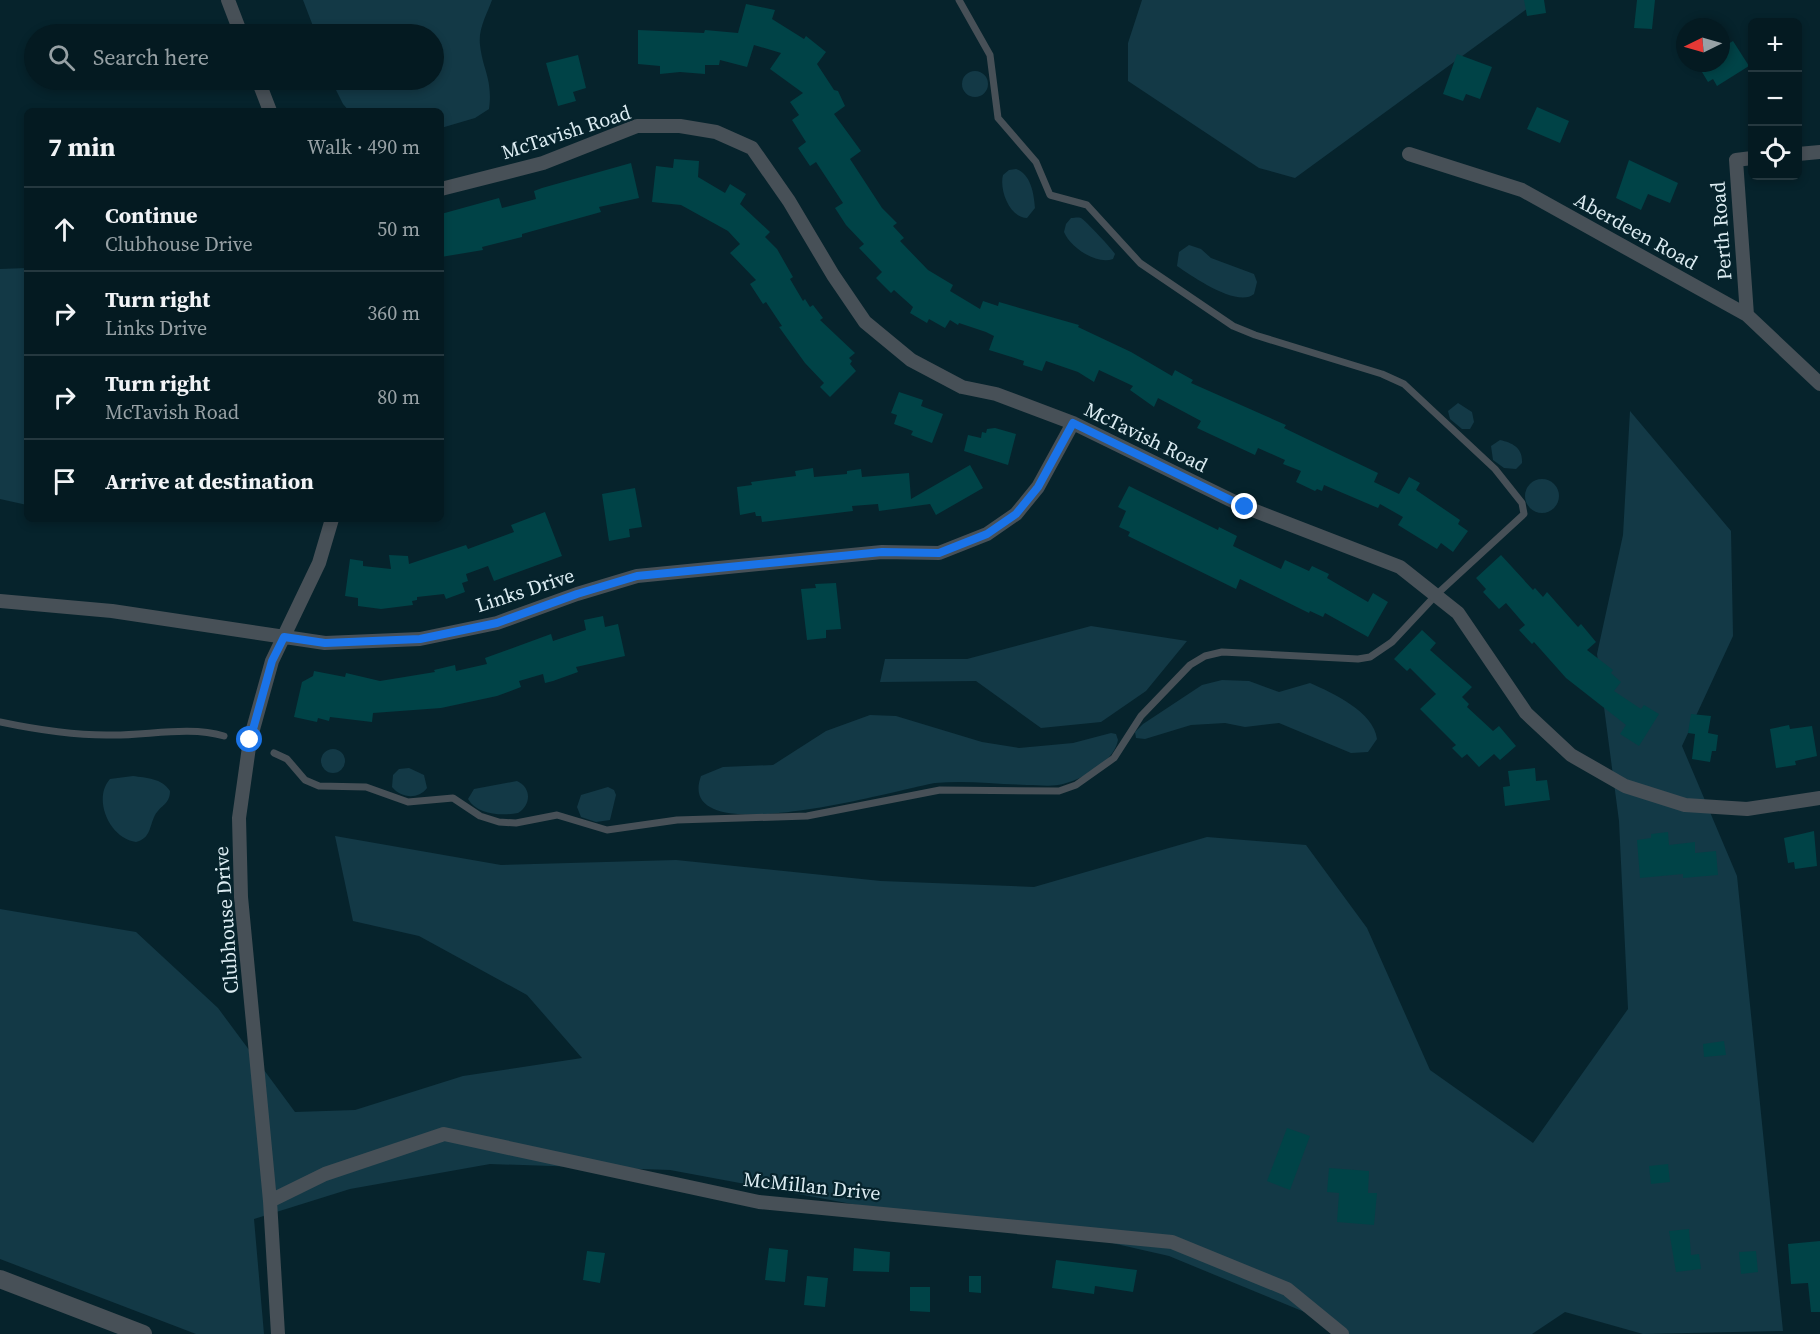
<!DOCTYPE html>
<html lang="en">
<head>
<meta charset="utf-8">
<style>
  :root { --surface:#041a21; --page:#0d232a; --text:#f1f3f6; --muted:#97a1a5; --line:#25383f }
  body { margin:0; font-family:"Source Serif 4",serif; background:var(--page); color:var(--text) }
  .controls { position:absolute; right:18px; top:18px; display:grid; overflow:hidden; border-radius:9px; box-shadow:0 3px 9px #0003 }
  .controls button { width:54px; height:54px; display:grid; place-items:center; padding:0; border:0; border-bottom:2px solid var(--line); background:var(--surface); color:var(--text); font:30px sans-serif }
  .compass { position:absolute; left:1676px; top:18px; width:54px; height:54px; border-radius:50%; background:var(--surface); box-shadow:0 3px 9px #0003; rotate:265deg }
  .stop { position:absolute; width:18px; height:18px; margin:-14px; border:4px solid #1a73e8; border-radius:50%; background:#fff }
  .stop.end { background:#1a73e8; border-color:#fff; box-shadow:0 2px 6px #0008 }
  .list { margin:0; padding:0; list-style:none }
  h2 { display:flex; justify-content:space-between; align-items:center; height:78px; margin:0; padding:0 24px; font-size:26px }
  h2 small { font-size:20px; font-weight:400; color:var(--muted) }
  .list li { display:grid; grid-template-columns:39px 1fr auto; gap:18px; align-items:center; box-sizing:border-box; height:84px; padding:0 24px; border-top:2px solid var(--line) }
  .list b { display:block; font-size:22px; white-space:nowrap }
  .list p { margin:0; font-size:20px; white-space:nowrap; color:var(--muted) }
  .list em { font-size:20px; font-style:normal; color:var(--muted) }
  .icon { flex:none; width:33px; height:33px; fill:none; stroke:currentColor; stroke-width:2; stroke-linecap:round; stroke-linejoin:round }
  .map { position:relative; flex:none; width:1820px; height:1334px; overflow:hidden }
  .search { position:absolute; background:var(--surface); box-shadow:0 3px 9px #0003; left:24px; top:24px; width:420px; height:66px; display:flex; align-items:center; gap:15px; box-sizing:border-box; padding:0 21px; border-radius:33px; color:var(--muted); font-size:22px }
  .panel { position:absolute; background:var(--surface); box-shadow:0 3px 9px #0003; left:24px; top:108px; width:420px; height:414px; border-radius:9px }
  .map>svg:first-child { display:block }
  .green { fill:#133946 }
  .building { fill:#004347 }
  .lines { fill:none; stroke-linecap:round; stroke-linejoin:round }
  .service { stroke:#475057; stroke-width:7 }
  .minor { stroke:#475057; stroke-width:14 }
  .tertiary { stroke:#475057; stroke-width:18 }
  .route { stroke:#1a73e8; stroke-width:8 }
  .labels { text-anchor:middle; stroke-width:4.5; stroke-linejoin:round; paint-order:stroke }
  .street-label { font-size:20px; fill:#dcecf2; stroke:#06232c }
</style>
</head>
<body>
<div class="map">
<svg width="1820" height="1334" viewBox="0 0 1820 1334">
  <rect width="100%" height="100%" fill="#06232c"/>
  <path class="green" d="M303 0H492C487 14 478 29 480 45 483 71 493 79 489 109L475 118 441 128V111H349L343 104 331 80H434V34H316Z
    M1142 0H1539L1295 178 1259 168 1128 81V43Z
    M962 84a13 13 0 1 1 26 0a13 13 0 1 1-26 0Z
    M1016 169C1031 174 1034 194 1035 208L1027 218C1010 218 999 190 1003 175L1009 170Z
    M1071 218C1075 218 1077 217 1081 218 1085 220 1114 251 1115 254L1113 259C1096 265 1070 247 1064 232L1066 224Z
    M1189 245 1201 249 1211 258 1254 274 1257 282 1254 294C1238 308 1193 277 1177 266L1179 252Z
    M27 268V505L0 499V269Z
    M1458 403 1472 412 1474 422 1470 429H1462L1450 419 1448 411Z
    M1630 411 1731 531 1733 636 1682 746 1737 876 1783 1331 1643 1334 1565 1312 1532 1334H1339L1319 1318 1169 1256 1046 1228 868 1207 670 1170 490 1164 350 1189 254 1219 264 1334H196L0 1259V909L136 932 218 1008 295 1112 355 1110 463 1076 582 1058 527 995 419 936 353 921 335 836 501 865 676 860 881 881 1034 887 1207 837 1306 845 1367 928 1430 1070 1533 1143 1628 1009 1619 821 1597 654 1623 535Z
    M1500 440C1513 443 1523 448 1522 463L1516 469 1504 468 1493 460 1491 446Z
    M1525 496a17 17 0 1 1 34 0a17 17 0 1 1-34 0Z
    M1091 626 1187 641 1146 691 1101 722 1041 728 976 681 880 682 885 659H967Z
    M1222 680 1249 681 1279 692 1310 683C1333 693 1374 712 1377 739L1368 752 1351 753 1279 723 1245 727 1225 723 1191 725 1145 739 1136 738 1135 732 1143 724 1202 685Z
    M870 715 896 716 982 742 1019 748 1073 743 1111 733 1116 734 1118 740C1114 762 1083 779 1063 784 1052 787 1039 785 1027 785 997 784 965 780 935 783 907 787 672 856 701 776L723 767 773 765 826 731Z
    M321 761a12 12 0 1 1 24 0a12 12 0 1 1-24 0Z
    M409 768 424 775 427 788C418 800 401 798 392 787L393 775 399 769Z
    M133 776C146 778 162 778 170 791 170 804 161 805 155 815 149 827 151 838 136 842 110 839 92 799 110 779Z
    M517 781C532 788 531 805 518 813 502 816 477 815 468 799L474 789Z
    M608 787 614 790 616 795 610 820 596 822 581 817 577 807 581 795Z"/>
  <path class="building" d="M1524 0H1544L1546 13 1527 16Z
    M1637 0H1655L1652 29 1634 28Z
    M746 4 775 10 772 19 804 39 806 36 826 52 817 64 834 90 838 91 845 106 834 114 861 151 850 159 882 208 897 223 893 226 904 238 900 241 928 270 953 285 950 291 980 309 983 301 998 306 999 302 1079 325 1078 327 1131 352 1172 376 1175 370 1193 380 1191 383 1286 425 1284 428 1378 473 1374 482 1399 494 1409 477 1420 483 1416 490 1460 520 1458 524 1468 531 1453 552 1441 543 1437 549 1398 525 1403 517 1380 504 1378 508 1324 485 1322 491 1317 489 1315 491 1296 482 1301 471 1283 464 1285 460 1258 448 1255 455 1197 428 1201 421 1158 398 1154 407 1130 390 1133 386 1099 370 1094 382 1078 372 1046 361 1042 371 1023 365 1024 361 989 350 994 336 986 332 959 323 958 325 950 320 945 328 929 319 927 323 910 313 913 307 894 290 891 293 876 278 882 272 859 248 864 244 846 225 835 208 843 203 816 162 810 166 798 148 806 142 792 120 799 115 790 102 803 93 770 69 781 53 754 45 747 67 720 60 719 65H705V74L680 72 660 74V66L638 64V30L704 33 705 30 738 33Z
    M1733 41 1749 66 1717 86 1713 79 1708 82 1699 67 1706 63H1721V48Z
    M1457 54 1492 67 1480 99 1466 94 1463 101 1443 94Z
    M578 55 586 88 573 92 576 101 558 106 546 63Z
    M1537 107 1569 121 1560 143 1527 129Z
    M674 159 699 161 698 177 725 193 730 184 746 194 740 204 770 232 765 237 777 249 793 277 790 279 803 301 805 299 810 307 813 305 823 318 820 320 855 353 849 358 852 361 850 364 856 371 830 397 820 387 824 383 805 363 779 327 782 326 766 302 763 304 750 284 756 280 730 253 740 244 728 231 681 205 652 202 656 166 673 168Z
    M1629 160 1678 183 1670 203 1648 194 1641 210 1616 198Z
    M631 163 639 198 599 207 601 212 522 234V237L482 247 483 250 441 257V214L499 198 502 208 536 199 534 191 542 188Z
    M899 392 923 400 921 406 943 414 932 443 911 435 913 431 894 424 897 415 891 413Z
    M995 428 1016 434 1008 465 964 451 968 435 981 438 982 432 986 433 987 429Z
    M970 465 983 488 936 515 930 504 879 511 878 504 852 506 853 511 762 522 761 516H756L755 512 740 515 737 487 752 485 751 482 796 476 795 471 813 468 814 477 847 474V471L861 469 862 477 909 473 911 499Z
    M1129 486 1218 530 1219 527 1237 536 1233 546 1281 569 1285 560 1309 571 1312 566 1329 574 1327 578 1368 602 1373 593 1388 602 1368 637 1325 613 1323 617 1310 611 1309 613 1240 579 1236 589 1128 536 1130 532 1119 527 1126 511 1118 507Z
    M635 488 642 527 629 529 630 537 609 541 602 494Z
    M545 512 562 556 494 581 488 566 466 574 468 581 462 583 465 592 446 599 444 594 417 597V600L412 601 413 605 381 609 358 606V598L345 596 350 559 363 561V566L391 569 389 555 408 556 409 564 466 545 468 549 514 532 511 525Z
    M1501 555 1533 590 1535 588 1543 597 1547 592 1578 627 1581 624 1596 642 1587 650 1613 670 1611 673 1621 682 1614 691 1641 709 1644 705 1659 714 1639 746 1620 734 1626 725 1566 678 1534 642 1532 644 1519 630 1525 625 1506 603 1499 609 1483 592 1486 589 1476 578Z
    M836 583 841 629 826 630V638L807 640 801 589 816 588 815 584Z
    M603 616 605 627 618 624 625 656 576 667 578 672 553 681 545 683 543 674 519 681 521 687 497 696 441 708 373 713 372 722 330 717 329 721 318 718 317 722 294 717 302 682 313 676 314 671 345 677 346 673 380 681 435 672 434 670 455 665 456 671 487 664 485 658 551 634 553 641 586 630 584 620Z
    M1422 630 1436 643 1430 650 1472 687 1462 697 1469 704 1467 707 1493 731 1499 726 1516 746 1500 760 1494 754 1479 767 1467 754 1462 758 1452 748 1456 745 1420 709 1436 694 1410 668 1407 671 1394 659Z
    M1691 714 1711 716 1708 733 1718 735 1716 751H1712L1710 762 1692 759 1695 734 1688 733Z
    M1789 725 1790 729 1812 726 1817 756 1795 761 1796 765 1776 768 1770 729Z
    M1535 768 1536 781 1547 780 1550 800 1505 806 1503 787 1510 786 1508 771Z
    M1814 831 1817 866 1795 869 1794 862 1788 863 1784 838Z
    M1668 832 1669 845 1695 842V853L1716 851 1718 875 1683 878V874L1640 878 1637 840 1651 838V834Z
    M1724 1041 1726 1055 1704 1057 1703 1044Z
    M1287 1128 1310 1136 1290 1190 1267 1181Z
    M1668 1164 1670 1182 1651 1184 1649 1166Z
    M1329 1168 1369 1171 1368 1193H1377L1374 1225 1337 1222 1339 1193 1327 1192Z
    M1689 1229 1691 1255 1699 1254 1701 1269 1676 1272 1669 1231Z
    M1820 1241V1312H1811L1808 1283 1791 1284 1788 1244Z
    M769 1248 788 1250 785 1282 765 1280Z
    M854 1248 890 1252 889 1272 853 1271Z
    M587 1251 605 1253 600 1283 583 1280Z
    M1756 1251 1758 1272 1741 1274 1739 1252Z
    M1056 1260 1137 1270 1133 1292 1095 1286 1094 1294 1052 1288Z
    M807 1276 828 1278 825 1307 804 1305Z
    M969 1276H981V1293L969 1292Z
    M910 1287H930V1312L910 1311Z"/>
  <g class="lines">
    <path class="service" d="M0 722C38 730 75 736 114 735 150 735 190 726 224 736
      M274 753 287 759 305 780 319 786 366 787 408 802 453 798 480 816 499 822 516 823 557 815 607 830 677 820 807 816 940 790 1059 791 1076 785 1114 758 1141 716 1190 665 1205 656 1222 652 1358 659 1370 657 1392 642 1436 595 1524 514 1522 503 1495 469 1404 384 1382 374 1255 335 1233 326 1140 263 1087 205 1050 195 1036 162 998 118 990 55 959 0"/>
    <path class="minor" d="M228 0 241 34
      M258 80 270 111
      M1409 154 1522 190 1747 315 1820 384
      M1798 154 1820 152
      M441 189 543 163 637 126H680L716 132 752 148 789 201 833 275 865 322 911 360 962 387 996 394 1073 423 1245 507 1400 567 1458 613 1526 713 1571 755 1625 786 1685 805 1747 809 1820 798
      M1747 315 1736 160 1752 158
      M0 601 112 611 325 643 420 639 497 623 577 594 637 576 882 552 939 553 987 534 1016 514 1038 487 1073 423
      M270 1201 325 1174 444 1134 759 1202 1172 1242 1287 1289 1342 1334
      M278 1334 270 1201 241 897 239 818 250 740 272 661 319 563 332 519"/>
    <path class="tertiary" d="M0 1279 143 1334"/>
  </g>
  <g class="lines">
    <path class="route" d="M250 740 272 661 284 637 325 643 420 639 497 623 577 594 637 576 882 552 939 553 987 534 1016 514 1038 487 1073 423 1245 507"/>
  </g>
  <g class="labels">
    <g class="street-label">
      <text transform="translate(566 132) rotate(-18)" y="7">McTavish Road</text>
      <text transform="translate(1636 231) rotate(29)" y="7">Aberdeen Road</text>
      <text transform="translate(1721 231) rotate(-94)" y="7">Perth Road</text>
      <text transform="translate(1146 437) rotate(26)" y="7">McTavish Road</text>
      <text transform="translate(525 590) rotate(-18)" y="7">Links Drive</text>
      <text transform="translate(226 920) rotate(-94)" y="7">Clubhouse Drive</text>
      <text transform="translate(812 1186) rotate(6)" y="7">McMillan Drive</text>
    </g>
  </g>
</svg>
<div class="controls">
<button>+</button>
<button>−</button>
<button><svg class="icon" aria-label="locate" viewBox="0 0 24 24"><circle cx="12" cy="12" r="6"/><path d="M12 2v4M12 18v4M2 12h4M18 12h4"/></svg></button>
</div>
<svg class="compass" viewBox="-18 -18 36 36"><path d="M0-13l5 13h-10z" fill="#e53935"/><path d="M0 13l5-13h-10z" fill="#97a1a5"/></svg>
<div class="stop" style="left:250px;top:740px"></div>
<div class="stop end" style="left:1245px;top:507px"></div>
<div class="search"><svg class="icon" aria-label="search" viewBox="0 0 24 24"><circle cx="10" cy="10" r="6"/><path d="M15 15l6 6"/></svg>Search here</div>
<section class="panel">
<h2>7 min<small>Walk · 490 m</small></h2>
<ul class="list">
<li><svg class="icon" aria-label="ahead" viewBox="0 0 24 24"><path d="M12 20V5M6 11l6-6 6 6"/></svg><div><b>Continue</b><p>Clubhouse Drive</p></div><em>50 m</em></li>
<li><svg class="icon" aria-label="right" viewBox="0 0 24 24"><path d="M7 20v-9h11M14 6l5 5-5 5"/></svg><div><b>Turn right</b><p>Links Drive</p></div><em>360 m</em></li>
<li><svg class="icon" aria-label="right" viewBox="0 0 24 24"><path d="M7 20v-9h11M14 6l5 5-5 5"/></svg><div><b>Turn right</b><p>McTavish Road</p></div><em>80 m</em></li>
<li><svg class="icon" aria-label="arrive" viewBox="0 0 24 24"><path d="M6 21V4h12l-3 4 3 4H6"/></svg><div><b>Arrive at destination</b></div></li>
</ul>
</section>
</div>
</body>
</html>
